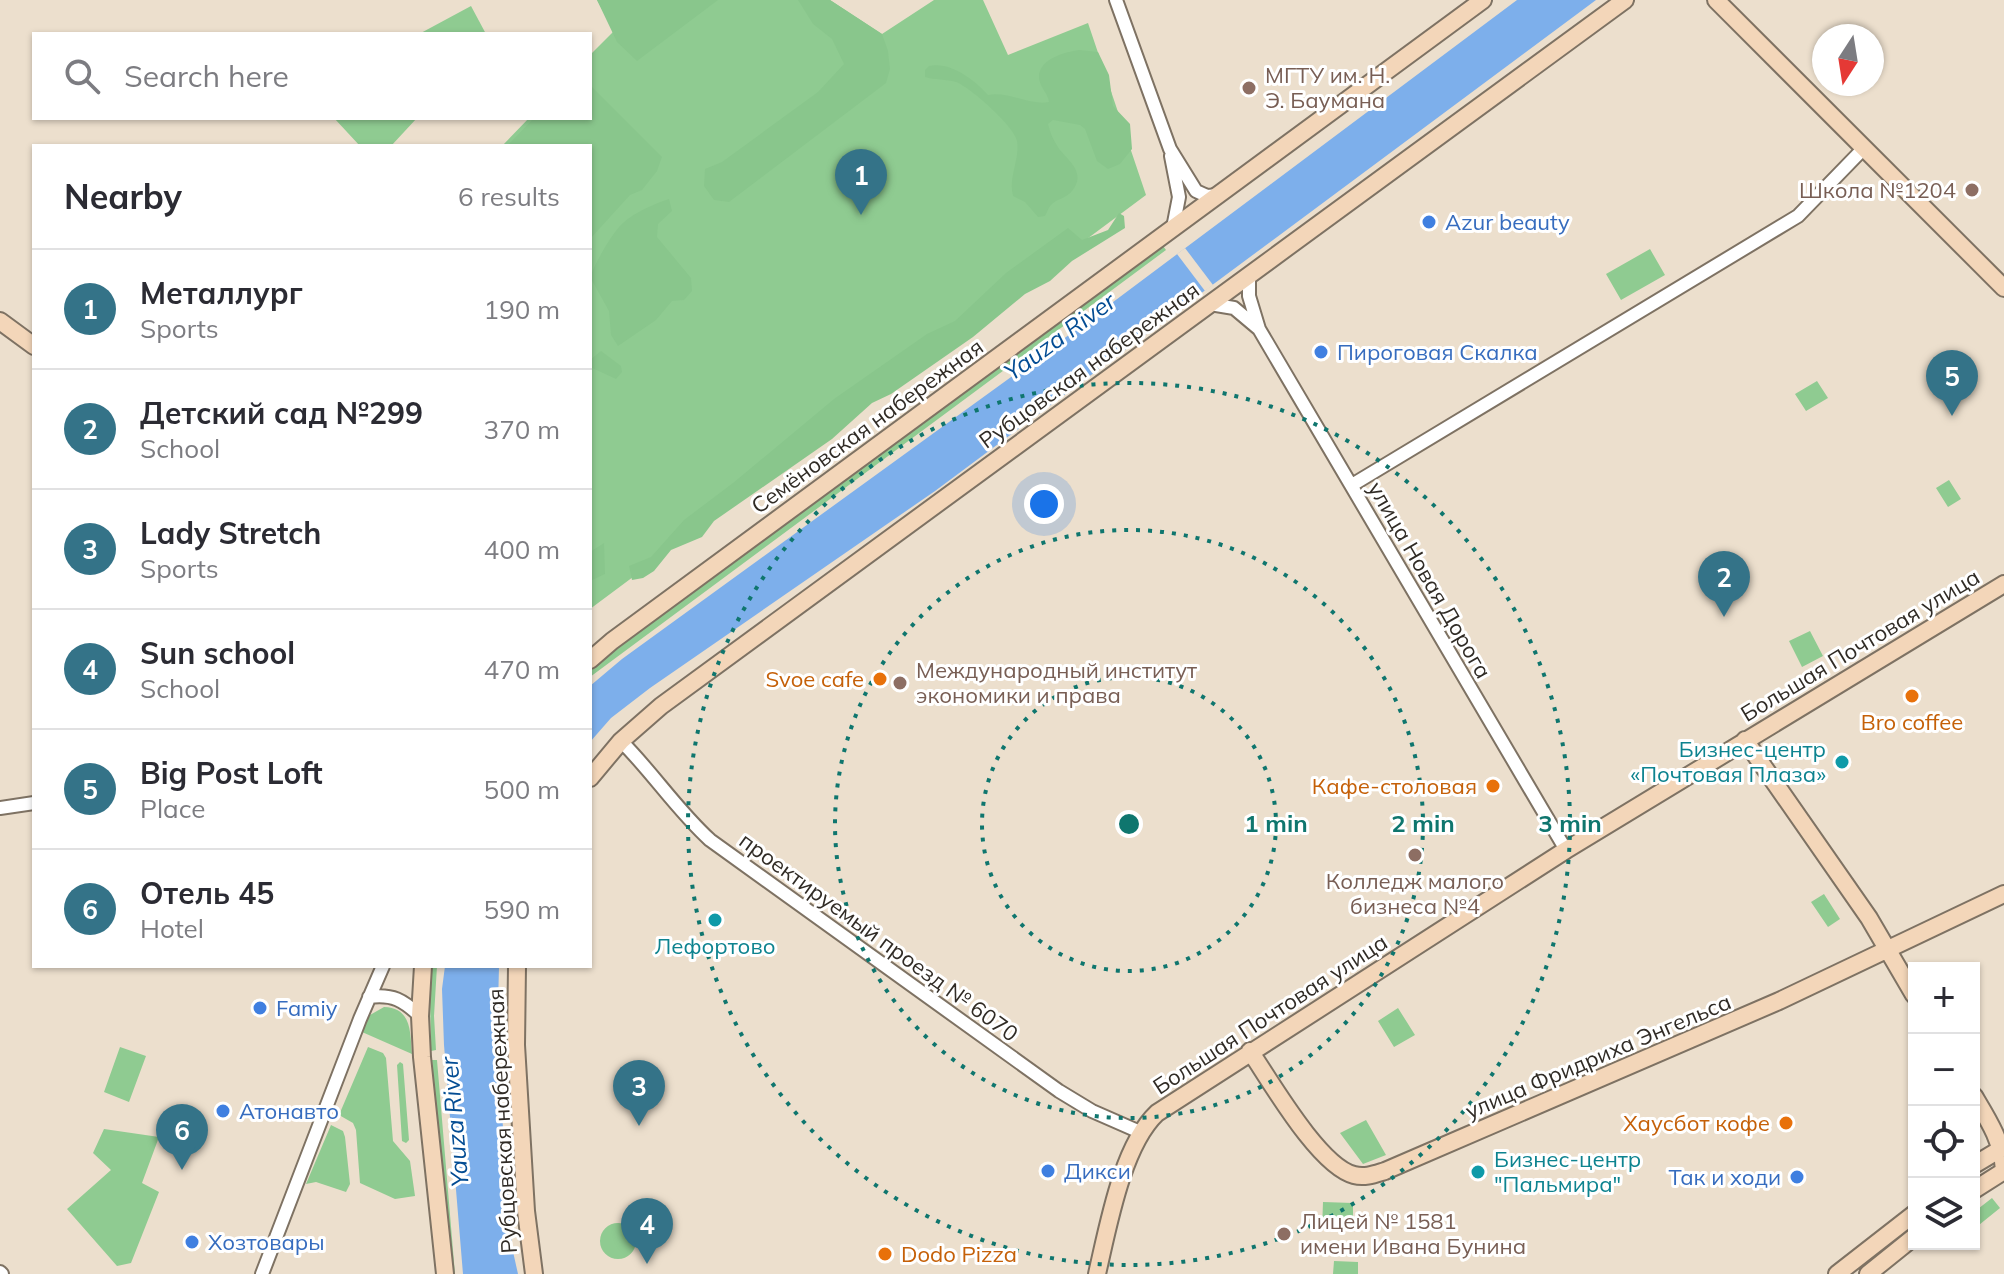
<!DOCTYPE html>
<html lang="en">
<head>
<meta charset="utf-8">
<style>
  :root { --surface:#fff; --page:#f7f7f7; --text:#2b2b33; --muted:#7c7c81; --line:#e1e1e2; --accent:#347388 }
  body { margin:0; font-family:Mulish,sans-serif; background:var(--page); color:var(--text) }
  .controls { position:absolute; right:24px; bottom:24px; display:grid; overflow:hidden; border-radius:0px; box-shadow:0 2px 6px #0004 }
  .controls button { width:72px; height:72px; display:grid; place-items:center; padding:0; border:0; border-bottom:2px solid var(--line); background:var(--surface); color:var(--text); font:40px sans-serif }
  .compass { position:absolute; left:1812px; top:24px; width:72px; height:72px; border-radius:50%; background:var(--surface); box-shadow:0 2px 6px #0004; rotate:192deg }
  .you { position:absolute; left:1044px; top:504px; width:28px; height:28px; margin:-20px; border:6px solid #fff; border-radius:50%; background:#1a73e8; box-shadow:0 0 0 12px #1a73e833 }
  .badge { display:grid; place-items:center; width:52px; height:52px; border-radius:50%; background:var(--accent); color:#fff; font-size:26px; font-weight:700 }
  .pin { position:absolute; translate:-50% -66px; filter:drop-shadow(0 2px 4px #0008) }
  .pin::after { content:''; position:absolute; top:42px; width:28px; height:24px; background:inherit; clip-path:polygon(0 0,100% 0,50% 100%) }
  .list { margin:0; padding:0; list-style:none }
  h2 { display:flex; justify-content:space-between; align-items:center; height:104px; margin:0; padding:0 32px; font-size:34px }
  h2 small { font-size:26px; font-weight:400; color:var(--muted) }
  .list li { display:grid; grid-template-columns:52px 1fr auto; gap:24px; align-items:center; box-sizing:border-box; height:120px; padding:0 32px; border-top:2px solid var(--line) }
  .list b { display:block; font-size:30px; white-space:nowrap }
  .list p { margin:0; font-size:26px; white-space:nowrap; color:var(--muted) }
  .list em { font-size:26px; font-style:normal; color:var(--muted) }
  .icon { flex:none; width:44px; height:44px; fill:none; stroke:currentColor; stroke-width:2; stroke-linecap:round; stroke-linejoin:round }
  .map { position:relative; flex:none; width:2004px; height:1274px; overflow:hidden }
  .search { position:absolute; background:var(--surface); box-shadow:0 2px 6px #0004; left:32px; top:32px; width:560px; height:88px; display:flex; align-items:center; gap:20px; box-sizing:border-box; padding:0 28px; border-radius:0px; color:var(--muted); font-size:30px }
  .panel { position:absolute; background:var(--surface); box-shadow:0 2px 6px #0004; left:32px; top:144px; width:560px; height:824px; border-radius:0px }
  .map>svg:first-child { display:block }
  .green { fill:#8fcb91 }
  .forest { fill:#89c68c }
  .water { fill:#7dafeb }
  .pier { fill:#ecdfcd }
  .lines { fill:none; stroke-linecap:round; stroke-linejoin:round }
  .street-casing { stroke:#7e7263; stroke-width:16 }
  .secondary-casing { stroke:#7e7263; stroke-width:20 }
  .street { stroke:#fff; stroke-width:12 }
  .secondary { stroke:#f3d6b9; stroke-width:16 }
  .ring { fill:none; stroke:#0f766e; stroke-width:4; stroke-dasharray:4 8 }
  .education-dot { fill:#8d6e63; stroke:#fff; stroke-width:3 }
  .shop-dot { fill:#3f7fe0; stroke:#fff; stroke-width:3 }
  .food-dot { fill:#e8710a; stroke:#fff; stroke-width:3 }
  .culture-dot { fill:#0f9aa8; stroke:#fff; stroke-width:3 }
  .labels { text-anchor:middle; stroke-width:6; stroke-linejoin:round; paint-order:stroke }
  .education-label { font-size:22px; fill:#785e54; stroke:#fff; text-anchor:start }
  .shop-label { font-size:22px; fill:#366cbe; stroke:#fff; text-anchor:start }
  .street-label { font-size:22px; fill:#302b25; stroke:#fff }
  .food-label { font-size:22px; fill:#c56008; stroke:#fff; text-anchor:end }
  .culture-label { font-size:22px; fill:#0d838f; stroke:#fff; text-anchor:end }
  .water-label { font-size:24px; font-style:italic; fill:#034c93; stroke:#fff }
  .centre { fill:#0f766e; stroke:#fff; stroke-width:4 }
  .ring-label { font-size:24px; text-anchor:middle; font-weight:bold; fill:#0f766e; stroke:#fff; stroke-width:6; stroke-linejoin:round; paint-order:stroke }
</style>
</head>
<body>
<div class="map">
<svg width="2004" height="1274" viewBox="0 0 2004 1274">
  <rect width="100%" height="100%" fill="#ecdfcd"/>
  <path class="green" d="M597 0H830L882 34 934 0H983L1008 55 1088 23 1146 195 590 609V146H502L529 118H590V55L614 31Z
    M471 6 486 34H419Z
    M334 118H417L391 146H360Z
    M1163 246 1166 250 590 677V669L596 664Z
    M1650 249 1665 275 1621 300 1606 274Z
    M1817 381 1828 398 1806 411 1795 394Z
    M1949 480 1961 499 1948 507 1936 488Z
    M1810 631 1823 656 1802 667 1789 641Z
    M1824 894 1840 919 1828 927 1811 902Z
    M432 966H437L434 1016 436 1050 431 1051 430 998Z
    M384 1007C412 1008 410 1032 412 1054L362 1032 370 1015Z
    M1398 1008 1415 1035 1394 1047 1378 1021Z
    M120 1047 146 1056 129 1102 104 1092Z
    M368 1047 383 1053 386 1058 393 1141 410 1161 415 1196 395 1199 360 1183 356 1130 353 1123 339 1115Z
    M432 1060H437L455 1274H450L445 1245Z
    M400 1062 403 1064 409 1140 406 1143 402 1141 397 1065Z
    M1366 1120 1386 1155 1363 1164 1340 1133Z
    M331 1125 343 1131 345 1137 350 1184 346 1192 316 1182 306 1184Z
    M104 1129 159 1137 142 1183 159 1192 131 1263 117 1266 67 1209 111 1170 93 1153Z
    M1992 1198 2000 1208 1974 1229V1212Z
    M1323 1202 1353 1203V1230H1322Z
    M600 1241a18 18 0 1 1 36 0a18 18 0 1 1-36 0Z
    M1334 1261 1358 1262V1274H1333Z"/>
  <path class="forest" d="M597 0H718L637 61 617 42Z
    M798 0H830L882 34 888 51 890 69 886 83 729 202 714 200 704 186 705 169 722 162 818 92 844 64 832 39 813 24Z
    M1079 50 1098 52 1109 75 1113 106 1130 124 1132 149 1120 164 1108 169 1097 161 1085 129 1080 125 1053 120 1048 124C1050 132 1053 140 1058 147 1065 159 1088 171 1072 191 1067 198 1056 199 1051 205 1048 208 1047 213 1045 216L1038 217 1025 202 1013 196C1008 177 1020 160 1017 141 1015 127 970 87 956 82 946 79 935 80 925 77V70L929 66C950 61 975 80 988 95 1010 91 1029 106 1049 102 1048 93 1040 88 1039 78 1038 59 1065 52 1079 50Z
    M590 85 662 157 657 171 642 190 630 195 590 239V146H507L534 118H590Z
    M669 199 672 211 658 224 657 237 691 278 692 291 684 300 672 301 656 320 618 346 611 335 609 311 590 277C596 262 611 234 623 223 635 212 654 204 669 199Z
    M1119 213 1124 216 1125 228 1072 261 1050 281 1025 294 973 337 891 394 872 403 832 439 714 521 702 537 671 550 654 571 643 578 632 580 629 566 651 557 684 520 733 483 834 399 927 334 955 321 1006 273 1068 228 1082 240 1108 230Z
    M601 351 621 366 622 372 616 379 590 367V360Z
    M604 543 605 574 590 581V552Z"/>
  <path class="water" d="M1517 0H1596L935 491 650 688 611 718 590 742V686L622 659 1073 332Z
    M445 966H499L497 1048 512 1247 518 1274H463L444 1045 442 989Z"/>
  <path class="pier" d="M1185 248 1213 285 1205 291 1177 254Z"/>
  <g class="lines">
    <g class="street-casing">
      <path id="street" d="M1116 0 1170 149 1196 191 1207 196 1219 195
        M1171 156 1179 197 1173 228
        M1249 275V296L1259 329 1566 850
        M1210 304 1234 308 1259 329
        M1352 485 1798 216 1864 148
        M621 741C653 773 677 810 710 840L1059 1091 1092 1111 1140 1132
        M0 808 34 803
        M369 997C393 994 403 1000 420 1016
        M0 1272 2 1274
        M262 1274 360 1019 383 966"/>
    </g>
    <g class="secondary-casing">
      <path id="secondary" d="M1716 0 2004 288
        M0 321 34 346
        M590 660 612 641 1483 0
        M1745 740 1869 918 1914 995
        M590 778 621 741 661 706 1625 0
        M423 966 420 1016 422 1057 445 1274
        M517 966 516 1045 526 1211 534 1274
        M1250 1051C1271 1082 1319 1166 1354 1175 1365 1178 1375 1174 1385 1171L1779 1001 2004 894
        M1974 1096C1989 1121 2002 1141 2004 1170
        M1974 1165 2004 1147
        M1974 1190 2004 1171
        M1097 1274C1108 1227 1122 1146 1157 1113L1566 850 2004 584
        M1837 1274 1914 1214
        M1868 1274 1914 1237"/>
    </g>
    <use href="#street" class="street"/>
    <use href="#secondary" class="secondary"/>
  </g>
  <g class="ring">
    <circle cx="1129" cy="824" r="147"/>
    <circle cx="1129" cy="824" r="294"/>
    <circle cx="1129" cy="824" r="441"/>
  </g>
  <g class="education-dot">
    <circle cx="1249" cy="88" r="8"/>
    <circle cx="1972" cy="190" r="8"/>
    <circle cx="900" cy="683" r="8"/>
    <circle cx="1415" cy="855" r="8"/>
    <circle cx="1284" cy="1234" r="8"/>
  </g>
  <g class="shop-dot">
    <circle cx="1429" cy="222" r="8"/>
    <circle cx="1321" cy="352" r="8"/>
    <circle cx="260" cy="1008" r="8"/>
    <circle cx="223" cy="1111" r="8"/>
    <circle cx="1048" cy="1171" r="8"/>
    <circle cx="1797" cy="1177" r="8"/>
    <circle cx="192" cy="1242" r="8"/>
  </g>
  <g class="food-dot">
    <circle cx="880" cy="679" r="8"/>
    <circle cx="1912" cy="696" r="8"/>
    <circle cx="1493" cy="786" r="8"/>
    <circle cx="1786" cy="1123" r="8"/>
    <circle cx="885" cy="1254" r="8"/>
  </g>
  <g class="culture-dot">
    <circle cx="1842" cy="762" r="8"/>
    <circle cx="715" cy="920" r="8"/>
    <circle cx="1478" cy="1172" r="8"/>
  </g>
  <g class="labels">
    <g class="education-label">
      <text x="1265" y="83">МГТУ им. Н.<tspan x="1265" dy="25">Э. Баумана</tspan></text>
      <text x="1956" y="198" text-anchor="end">Школа №1204</text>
      <text x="916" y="678">Международный институт<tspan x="916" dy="25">экономики и права</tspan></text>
      <text x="1415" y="889" text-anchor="middle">Колледж малого<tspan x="1415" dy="25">бизнеса №4</tspan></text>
      <text x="1300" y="1229">Лицей № 1581<tspan x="1300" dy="25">имени Ивана Бунина</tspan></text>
    </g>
    <g class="shop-label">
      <text x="1445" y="230">Azur beauty</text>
      <text x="1337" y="360">Пироговая Скалка</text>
      <text x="276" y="1016">Famiy</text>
      <text x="239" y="1119">Атонавто</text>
      <text x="1064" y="1179">Дикси</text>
      <text x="1781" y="1185" text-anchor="end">Так и ходи</text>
      <text x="208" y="1250">Хозтовары</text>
    </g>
    <g class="street-label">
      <text transform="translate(1089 365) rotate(-36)" y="8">Рубцовская набережная</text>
      <text transform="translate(867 426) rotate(-36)" y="8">Семёновская набережная</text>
      <text transform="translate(1430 580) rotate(60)" y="8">улица Новая Дорога</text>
      <text transform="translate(1860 645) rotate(-31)" y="8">Большая Почтовая улица</text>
      <text transform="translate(879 937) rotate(36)" y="8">проектируемый проезд № 6070</text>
      <text transform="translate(1270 1014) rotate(-33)" y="8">Большая Почтовая улица</text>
      <text transform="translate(1598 1056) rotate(-23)" y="8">улица Фридриха Энгельса</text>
      <text transform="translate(502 1121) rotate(-93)" y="8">Рубцовская набережная</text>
    </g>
    <g class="food-label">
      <text x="864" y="687">Svoe cafe</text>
      <text x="1912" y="730" text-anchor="middle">Bro coffee</text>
      <text x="1477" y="794">Кафе-столовая</text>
      <text x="1770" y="1131">Хаусбот кофе</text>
      <text x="901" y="1262" text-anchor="start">Dodo Pizza</text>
    </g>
    <g class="culture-label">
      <text x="1826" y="757">Бизнес-центр<tspan x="1826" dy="25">«Почтовая Плаза»</tspan></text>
      <text x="715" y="954" text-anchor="middle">Лефортово</text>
      <text x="1494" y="1167" text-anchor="start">Бизнес-центр<tspan x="1494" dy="25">"Пальмира"</tspan></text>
    </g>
    <g class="water-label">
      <text transform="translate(1060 337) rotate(-36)" y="8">Yauza River</text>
      <text transform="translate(455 1122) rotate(-95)" y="8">Yauza River</text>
    </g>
  </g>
  <circle cx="1129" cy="824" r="12" class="centre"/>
  <g class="ring-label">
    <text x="1276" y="832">1 min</text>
    <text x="1423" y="832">2 min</text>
    <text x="1570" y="832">3 min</text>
  </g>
</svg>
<div class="controls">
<button>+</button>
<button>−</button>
<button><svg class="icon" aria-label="locate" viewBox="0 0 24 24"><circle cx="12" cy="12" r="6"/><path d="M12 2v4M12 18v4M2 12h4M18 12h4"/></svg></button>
<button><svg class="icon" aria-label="layers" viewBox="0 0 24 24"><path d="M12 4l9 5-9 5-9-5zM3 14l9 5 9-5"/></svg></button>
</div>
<svg class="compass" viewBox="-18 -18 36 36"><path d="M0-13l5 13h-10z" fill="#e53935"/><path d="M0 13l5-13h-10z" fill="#7c7c81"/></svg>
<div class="you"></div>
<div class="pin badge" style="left:861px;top:215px">1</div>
<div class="pin badge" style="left:1724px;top:617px">2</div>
<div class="pin badge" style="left:639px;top:1126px">3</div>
<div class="pin badge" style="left:647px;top:1264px">4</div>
<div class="pin badge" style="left:1952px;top:416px">5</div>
<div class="pin badge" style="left:182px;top:1170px">6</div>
<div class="search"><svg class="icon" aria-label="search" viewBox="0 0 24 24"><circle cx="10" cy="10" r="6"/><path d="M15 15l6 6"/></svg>Search here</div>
<section class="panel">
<h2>Nearby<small>6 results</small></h2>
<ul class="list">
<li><span class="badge">1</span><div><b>Металлург</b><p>Sports</p></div><em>190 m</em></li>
<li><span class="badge">2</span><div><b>Детский сад №299</b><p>School</p></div><em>370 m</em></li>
<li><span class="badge">3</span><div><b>Lady Stretch</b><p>Sports</p></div><em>400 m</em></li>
<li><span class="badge">4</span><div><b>Sun school</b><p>School</p></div><em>470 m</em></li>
<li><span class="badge">5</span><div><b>Big Post Loft</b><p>Place</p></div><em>500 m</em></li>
<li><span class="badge">6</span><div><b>Отель 45</b><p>Hotel</p></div><em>590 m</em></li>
</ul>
</section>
</div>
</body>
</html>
